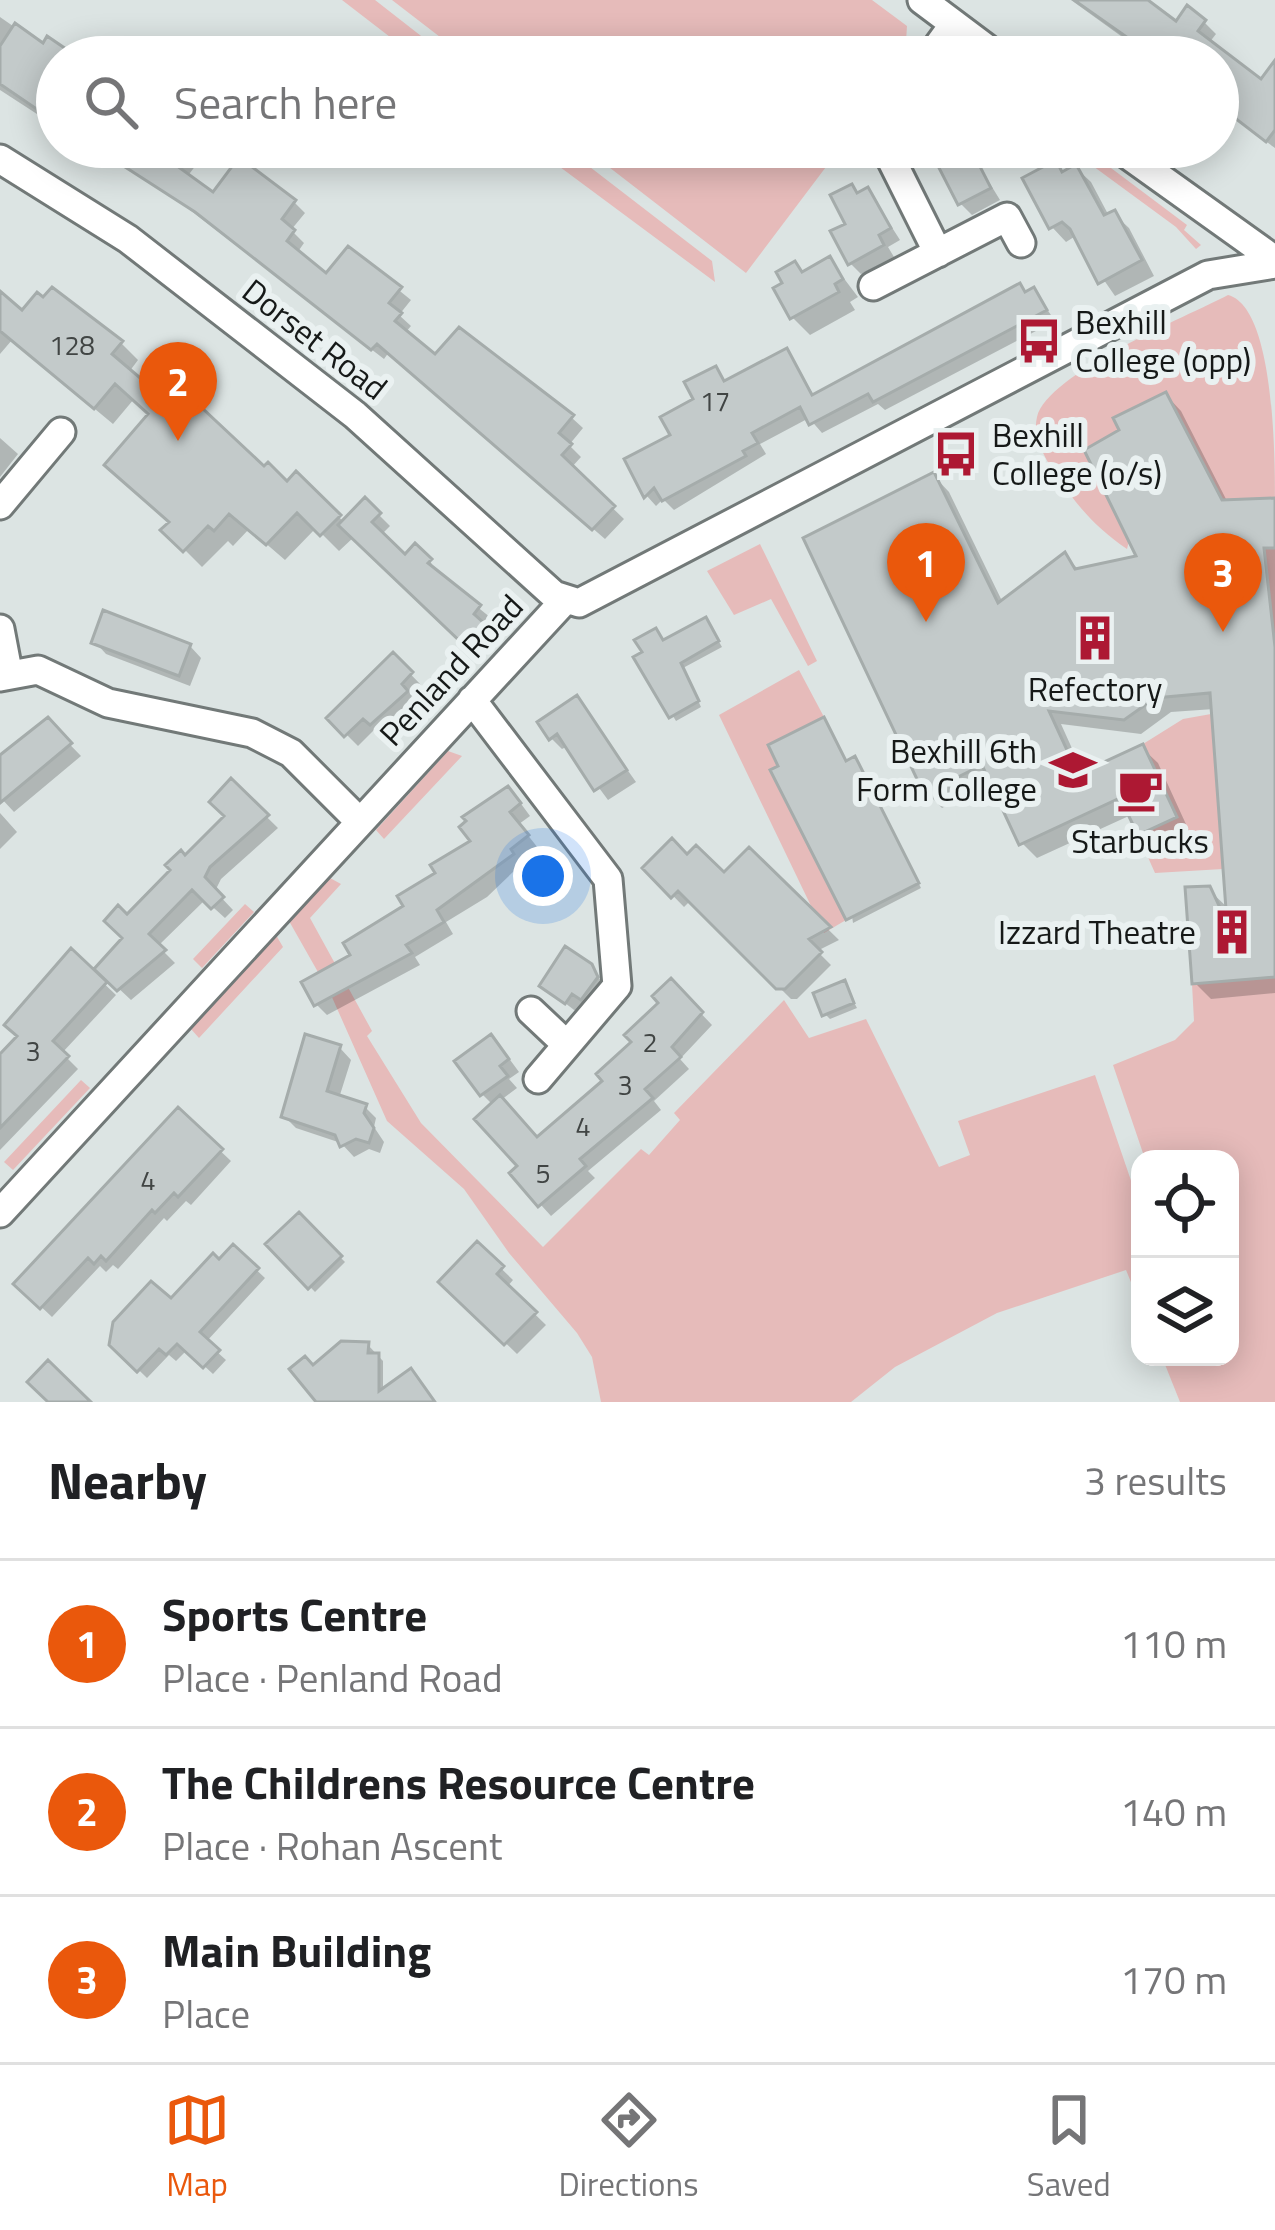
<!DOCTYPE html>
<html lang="en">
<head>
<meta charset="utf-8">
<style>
  :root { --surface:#fff; --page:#f2f2f2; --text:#202124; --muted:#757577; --line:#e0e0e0; --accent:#ea580c }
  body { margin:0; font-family:"Titillium Web",sans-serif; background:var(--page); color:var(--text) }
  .controls { position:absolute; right:36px; bottom:36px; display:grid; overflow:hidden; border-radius:24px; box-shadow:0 6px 30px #0003 }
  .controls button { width:108px; height:108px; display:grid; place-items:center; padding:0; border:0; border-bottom:3px solid var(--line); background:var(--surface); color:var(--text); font:60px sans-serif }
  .you { position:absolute; left:543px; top:876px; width:42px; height:42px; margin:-30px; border:9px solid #fff; border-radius:50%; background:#1a73e8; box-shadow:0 0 0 18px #1a73e833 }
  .badge { display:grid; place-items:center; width:78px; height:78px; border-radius:50%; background:var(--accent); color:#fff; font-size:39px; font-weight:700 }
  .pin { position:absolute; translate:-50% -99px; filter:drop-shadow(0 3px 6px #0008) }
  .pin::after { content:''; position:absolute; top:63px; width:42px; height:36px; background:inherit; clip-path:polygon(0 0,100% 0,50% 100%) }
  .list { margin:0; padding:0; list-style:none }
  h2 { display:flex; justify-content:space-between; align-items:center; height:156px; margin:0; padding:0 48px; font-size:51px }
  h2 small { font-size:39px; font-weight:400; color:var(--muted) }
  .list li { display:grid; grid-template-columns:78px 1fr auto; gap:36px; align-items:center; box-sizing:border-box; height:168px; padding:0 48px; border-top:3px solid var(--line) }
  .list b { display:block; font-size:45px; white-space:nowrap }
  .list p { margin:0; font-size:39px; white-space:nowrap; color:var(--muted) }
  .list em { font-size:39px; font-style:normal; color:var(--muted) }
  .icon { flex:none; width:66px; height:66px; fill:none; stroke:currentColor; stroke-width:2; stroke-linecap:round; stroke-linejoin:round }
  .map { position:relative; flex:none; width:1275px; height:1402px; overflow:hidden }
  .search { position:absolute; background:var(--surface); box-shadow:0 6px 30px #0003; left:36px; right:36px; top:36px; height:132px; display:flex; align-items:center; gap:30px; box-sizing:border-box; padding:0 42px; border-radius:66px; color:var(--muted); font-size:45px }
  .sheet { height:660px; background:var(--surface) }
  nav { display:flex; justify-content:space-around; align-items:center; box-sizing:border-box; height:168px; border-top:3px solid var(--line); background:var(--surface); font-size:33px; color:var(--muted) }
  nav a { display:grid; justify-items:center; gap:6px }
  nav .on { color:var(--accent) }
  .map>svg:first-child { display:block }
  .green { fill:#e6bbba }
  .shadow { fill:#0003 }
  .building { fill:#c3caca; stroke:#a5acab; stroke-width:3 }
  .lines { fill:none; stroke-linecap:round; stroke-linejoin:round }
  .minor-casing { stroke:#727978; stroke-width:33 }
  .minor { stroke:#fff; stroke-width:27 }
  .labels { text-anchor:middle; stroke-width:12; stroke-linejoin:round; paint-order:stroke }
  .number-label { font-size:27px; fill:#414544 }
  .poi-label { font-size:33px; fill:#161918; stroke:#eaf1f1; text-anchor:start }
  .street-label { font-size:33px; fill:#161918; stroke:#eaf1f1 }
</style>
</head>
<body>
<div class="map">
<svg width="1275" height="1402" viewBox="0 0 1275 1402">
  <rect width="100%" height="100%" fill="#dce4e3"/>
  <path class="green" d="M342 0H375L448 57H416Z
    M392 0H872L907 26 905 57H466Z
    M533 147H564L712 261 715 282Z
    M583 147H841L746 273Z
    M1067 147H1083L1187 225 1184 230 1201 245 1196 249 1176 227Z
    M1228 295C1275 307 1275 460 1275 502L1231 500 1227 510 1166 392 1114 418 1119 430 1084 450 1129 541 1127 549C1096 528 1078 507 1057 476 1046 460 1032 438 1037 417 1048 373 1186 317 1228 295Z
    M760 544 817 661 808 666 771 599 734 615 707 571Z
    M1264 548H1275V647H1273Z
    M799 670 824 717 768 746 778 766 770 771 846 920 824 933 719 715Z
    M1211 714 1223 869 1155 873 1138 835 1177 816 1143 744 1183 719Z
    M448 751 462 756 384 839 376 830Z
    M330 878 341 884 310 918 372 1031 367 1036 421 1123 543 1247 641 1149 649 1155 680 1120 674 1113 784 1000 809 1038 866 1019 939 1167 970 1155 958 1121 1095 1075 1140 1207V1304L1126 1270 997 1313 895 1367 851 1402H601L592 1357 577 1333 509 1253 464 1189 387 1121 331 995 289 921Z
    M245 904 254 912 202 968 193 959Z
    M276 935 283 947 199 1038 191 1029Z
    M1275 977V1402H1180L1162 1357H1230V1159H1145L1113 1065 1175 1040 1194 1021 1192 984Z
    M81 1080 90 1088 13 1170 4 1162Z"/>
  <path class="shadow" d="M1071 0H1143L1176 25 1204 22 1216 34 1209 43 1261 83 1275 65V148L1218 107V57H1150Z
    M0 17 43 47 48 40 72 57H57V127L0 90Z
    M89 147H184L199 161 187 177 214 196 294 202 305 213 291 230 304 243 297 253 327 277 349 250 411 300 399 315 411 326 405 333 436 359 459 331 572 418 583 428 569 445 581 457 571 468 624 519 605 539 389 352 384 359 151 180Z
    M970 151 1000 200 972 215 960 203Z
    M1056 164 1065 174 1076 168 1091 182 1109 216 1114 214 1129 228 1154 276 1115 296 1074 237 1066 242 1052 227Z
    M868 190 900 240 888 247 894 257 861 274 850 263 849 225Z
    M830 260 858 297 850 302 855 310 810 335 792 317 787 284 795 265 804 274Z
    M1034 290 1055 321 885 410 878 404 822 433 809 418 760 444 766 454 674 510 663 499 656 506 647 496 628 460 674 436 715 370 727 382 787 352 815 397Z
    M0 295 23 314 121 343 138 360 129 372 264 471 287 485 296 476 344 522 365 501 390 526 381 535 405 558 430 561 438 575 491 618 483 626 494 638 478 655 354 537 339 551 316 528 285 560 249 529 233 546 228 541 202 567 165 530 172 523 151 415 134 399 113 424 12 340 0 354Z
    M1166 395 1181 411 1228 503H1275V993L1211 999 1195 983 1208 889 1229 909 1214 709 1171 712 1141 734 1061 724 1084 775 1142 748 1158 763 1190 833 1156 849 1131 815 1037 858 1022 843 993 782 942 808 926 792 934 476 949 492 1003 603 1065 556 1080 571 1141 558 1123 432Z
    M0 438 18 454 0 477Z
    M710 626 722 647 683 668 701 707 676 721 638 658Z
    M95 642 190 646 201 658 190 686 106 654Z
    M393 656 422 686 411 697 417 704 383 735 376 728 358 746 330 718Z
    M577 699 636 782 608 800 568 746 562 749 551 738Z
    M824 720 848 763 859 765 921 888 853 923Z
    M48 722 81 756 14 812 0 797V760Z
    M232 783 278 828 221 879 215 891 233 910 225 918 205 900 158 946 175 963 131 1000 98 969 126 938 127 918 228 817Z
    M519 801 530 816 519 824 538 848 487 897 446 922 453 934 415 957 420 965 327 1015 316 1004 354 956 475 842 470 822Z
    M0 813 17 832 0 849Z
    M749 852 839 940 817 951 831 965 797 999H791L691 900 684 907 646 868 687 858 724 877Z
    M71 952 116 995 62 1053 78 1069 0 1150V1091Z
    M590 967 608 990 578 1013 543 986Z
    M671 982 712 1025 680 1059 689 1069 654 1101 661 1110 588 1171 595 1178 551 1216 513 1174 521 1167 493 1105 482 1094 502 1049 519 1072 509 1079 517 1088 501 1100 538 1141 606 1081Z
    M844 984 857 1008 830 1019 825 1014Z
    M340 1048 351 1060 339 1098 365 1107 376 1118 374 1127 384 1142 380 1153 369 1149 354 1157 341 1143 296 1128 284 1116Z
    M178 1111 231 1161 191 1205 186 1201 167 1221 164 1218 118 1269 113 1265 106 1272 100 1266 52 1317 17 1284Z
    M299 1216 345 1262 315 1292 270 1245Z
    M477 1245 513 1280 507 1287 546 1325 517 1354 442 1282Z
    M233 1248 265 1278 206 1342 226 1360 213 1374 187 1350 176 1361 169 1355 147 1378 112 1344 171 1303Z
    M368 1345 383 1361V1392L415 1376 434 1402H379L371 1391 358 1402H320L293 1370 313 1368Z"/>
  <path class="building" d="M1074 0H1148L1176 21 1187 5 1206 20 1198 31 1261 79 1275 60V130L1266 142 1218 105V57H1155Z
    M15 23 43 43 47 36 66 49 57 57V123L0 84V46Z
    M94 147H190L177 166 213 192 239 157 296 200 282 219 295 230 287 241 326 273 348 246 402 287 389 303 402 313 395 321 435 354 459 327 574 415 559 433 572 444 562 455 615 506 592 530 377 344 371 350 195 212Z
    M970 147 991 188 958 205 937 164Z
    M1056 160 1062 172 1076 164 1104 215 1115 210 1142 260 1098 284 1070 229 1062 222 1049 229 1022 178Z
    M852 184 857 193 868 187 891 228 879 235 884 245 848 265 830 231 845 224 830 195Z
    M830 256 843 279 835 284 839 292 790 319 773 288 782 283 776 272 795 261 802 272Z
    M1020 283 1025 292 1034 287 1047 310 873 402 868 394 809 425 800 407 752 433 758 443 743 451 746 456 662 501 654 488 644 498 624 459 670 435 660 417 693 399 684 382 716 366 724 381 787 348 812 395Z
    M52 287 123 341 112 354 159 394 171 379 264 466 268 462 287 481 296 471 341 515 320 536 297 513 266 545 229 514 214 531 208 526 183 552 160 530 169 522 104 465 148 414 115 384 94 409 0 331V291L22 310 37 292 43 297Z
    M1166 392 1222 500 1275 498V548H1264L1275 647V977L1192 984 1185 887 1210 886 1227 923 1210 693 1155 698 1124 720 1049 711 1078 774 1143 744 1177 817 1138 835 1120 798 1019 845 982 765 924 794 803 538 934 472 998 603 1065 552 1075 569 1136 556 1084 450 1119 430 1113 418Z
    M365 497 381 513 372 522 405 554 415 543 432 559 428 563 481 605 474 614 485 624 465 646 338 525Z
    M103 610 191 644 179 676 91 643Z
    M706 617 719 641 681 663 699 701 669 718 633 657 642 652 634 640 656 628 663 640Z
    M393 652 413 672 402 684 408 691 370 725 363 719 344 737 326 718Z
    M577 695 627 770 594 791 557 734 549 740 537 722Z
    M48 717 72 743 0 803V755Z
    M824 717 846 761 855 756 919 883 846 920 770 770 778 766 768 745Z
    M231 778 269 815 210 867 205 877 224 897 211 909 192 890 149 934 166 950 117 991 94 969 122 938 104 921 118 905 127 914 170 870 165 865 181 850 185 855 224 816 209 802Z
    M508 786 521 803 510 812 529 835 511 849 514 854 437 910 444 922 406 945 412 953 314 1006 301 982 350 955 343 943 403 906 397 896 435 873 430 865 470 841 459 827 466 821 462 817Z
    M672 838 687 854 696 845 724 872 749 847 831 927 809 939 822 952 785 989H776L678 891 671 898 642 868Z
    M565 946 592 964 598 977 581 1000 572 994 565 1004 539 986Z
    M71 948 107 982 53 1041 69 1056 0 1128V1054L17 1036 4 1025Z
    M671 978 703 1012 672 1047 681 1057 645 1089 653 1098 580 1159 586 1166 538 1207 509 1173 517 1166 474 1119 500 1095 537 1137 602 1081 596 1074 631 1042 624 1035 658 1003 652 996Z
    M845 980 854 1003 822 1016 813 993Z
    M305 1034 341 1045 327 1091 367 1104 364 1113 374 1128 369 1143 356 1139 340 1147 335 1135 281 1117Z
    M491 1034 509 1059 500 1066 508 1076 480 1096 454 1061Z
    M178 1107 223 1149 178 1197 174 1193 155 1213 152 1210 106 1261 101 1256 94 1264 88 1258 40 1309 13 1284Z
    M299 1212 342 1256 308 1289 265 1244Z
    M477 1241 504 1266 497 1274 537 1312 504 1345 438 1282Z
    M233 1244 259 1268 200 1332 220 1350 203 1368 177 1344 166 1355 159 1349 137 1372 109 1345 113 1322 151 1281 171 1298 213 1253 219 1259Z
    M341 1341 369 1342 368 1353H379V1391L411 1368 435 1402H316L289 1369 305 1356 313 1365Z
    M48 1360 91 1402H48L27 1382Z"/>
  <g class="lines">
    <g class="minor-casing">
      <path id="minor" d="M922 0 998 57
        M930 57 954 24
        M885 147 938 253
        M1117 147 1275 260
        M0 159 128 239 355 415 554 595 579 603 1208 275 1275 264
        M873 286 1007 217 1021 243
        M0 505 61 432
        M0 629 8 671
        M0 677 38 670 108 703 252 733 291 753 360 822
        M472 700 608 879 617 986 538 1079
        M531 1011 567 1045
        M0 1213 565 600"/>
    </g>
    <use href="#minor" class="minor"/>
  </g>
  <defs>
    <g id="bus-bare" transform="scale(3.6)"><path d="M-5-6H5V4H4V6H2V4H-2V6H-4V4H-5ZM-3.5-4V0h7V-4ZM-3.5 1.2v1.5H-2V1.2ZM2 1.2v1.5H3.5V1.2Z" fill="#ad1833" stroke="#eaf1f1" stroke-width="2.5" paint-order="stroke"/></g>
    <g id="building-bare" transform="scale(3.6)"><path d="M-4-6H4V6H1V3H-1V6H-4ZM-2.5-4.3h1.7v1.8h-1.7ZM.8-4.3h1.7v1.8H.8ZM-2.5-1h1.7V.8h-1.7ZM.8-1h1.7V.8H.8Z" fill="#ad1833" stroke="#eaf1f1" stroke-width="2.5" paint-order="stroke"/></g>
    <g id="university-bare" transform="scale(3.6)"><path d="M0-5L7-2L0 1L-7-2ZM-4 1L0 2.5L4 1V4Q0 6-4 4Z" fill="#ad1833" stroke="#eaf1f1" stroke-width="2.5" paint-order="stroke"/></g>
    <g id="cafe-bare" transform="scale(3.6)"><path d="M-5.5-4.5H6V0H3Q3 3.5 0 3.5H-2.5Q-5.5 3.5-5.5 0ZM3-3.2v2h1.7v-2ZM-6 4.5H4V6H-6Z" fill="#ad1833" stroke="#eaf1f1" stroke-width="2.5" paint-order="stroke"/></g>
  </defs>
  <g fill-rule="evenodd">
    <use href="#bus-bare" x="1039" y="341"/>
    <use href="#bus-bare" x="956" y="454"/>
    <use href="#building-bare" x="1095" y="638"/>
    <use href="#university-bare" x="1073" y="770"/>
    <use href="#cafe-bare" x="1140" y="790"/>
    <use href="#building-bare" x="1232" y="932"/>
  </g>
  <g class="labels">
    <g class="number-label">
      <text x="72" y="355">128</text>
      <text x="715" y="411">17</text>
      <text x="650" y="1052">2</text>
      <text x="33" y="1061">3</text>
      <text x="625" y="1095">3</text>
      <text x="583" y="1136">4</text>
      <text x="543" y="1183">5</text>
      <text x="148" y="1190">4</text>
    </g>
    <g class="poi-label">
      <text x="1075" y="334">Bexhill<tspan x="1075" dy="38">College (opp)</tspan></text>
      <text x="992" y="447">Bexhill<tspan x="992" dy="38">College (o/s)</tspan></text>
      <text x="1095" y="701" text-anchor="middle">Refectory</text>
      <text x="1037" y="763" text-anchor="end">Bexhill 6th<tspan x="1037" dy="38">Form College</tspan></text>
      <text x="1140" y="853" text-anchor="middle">Starbucks</text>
      <text x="1196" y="944" text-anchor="end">Izzard Theatre</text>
    </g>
    <g class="street-label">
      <text transform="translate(315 339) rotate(38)" y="12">Dorset Road</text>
      <text transform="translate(451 670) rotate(-47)" y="12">Penland Road</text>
    </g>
  </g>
</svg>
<div class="controls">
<button><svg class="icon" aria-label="locate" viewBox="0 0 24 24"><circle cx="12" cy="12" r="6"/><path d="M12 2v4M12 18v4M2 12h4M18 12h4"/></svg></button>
<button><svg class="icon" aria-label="layers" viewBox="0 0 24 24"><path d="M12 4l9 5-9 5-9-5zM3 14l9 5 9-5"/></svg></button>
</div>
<div class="you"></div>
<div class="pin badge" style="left:926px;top:622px">1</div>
<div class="pin badge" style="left:178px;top:441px">2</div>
<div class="pin badge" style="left:1223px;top:632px">3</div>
<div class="search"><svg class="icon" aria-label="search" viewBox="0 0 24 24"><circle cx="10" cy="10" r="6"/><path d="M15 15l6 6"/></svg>Search here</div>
</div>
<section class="sheet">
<h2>Nearby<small>3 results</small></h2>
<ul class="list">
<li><span class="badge">1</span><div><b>Sports Centre</b><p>Place · Penland Road</p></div><em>110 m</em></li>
<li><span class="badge">2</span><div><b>The Childrens Resource Centre</b><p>Place · Rohan Ascent</p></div><em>140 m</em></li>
<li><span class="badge">3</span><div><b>Main Building</b><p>Place</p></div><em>170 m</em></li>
</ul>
</section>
<nav>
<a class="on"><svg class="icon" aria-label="map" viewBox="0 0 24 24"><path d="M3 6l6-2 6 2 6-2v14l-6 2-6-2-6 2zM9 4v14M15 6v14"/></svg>Map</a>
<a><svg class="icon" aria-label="directions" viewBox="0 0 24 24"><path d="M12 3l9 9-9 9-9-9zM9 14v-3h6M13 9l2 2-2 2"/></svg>Directions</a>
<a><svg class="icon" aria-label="saved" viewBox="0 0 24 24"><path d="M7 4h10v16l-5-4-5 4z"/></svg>Saved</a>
</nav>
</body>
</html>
